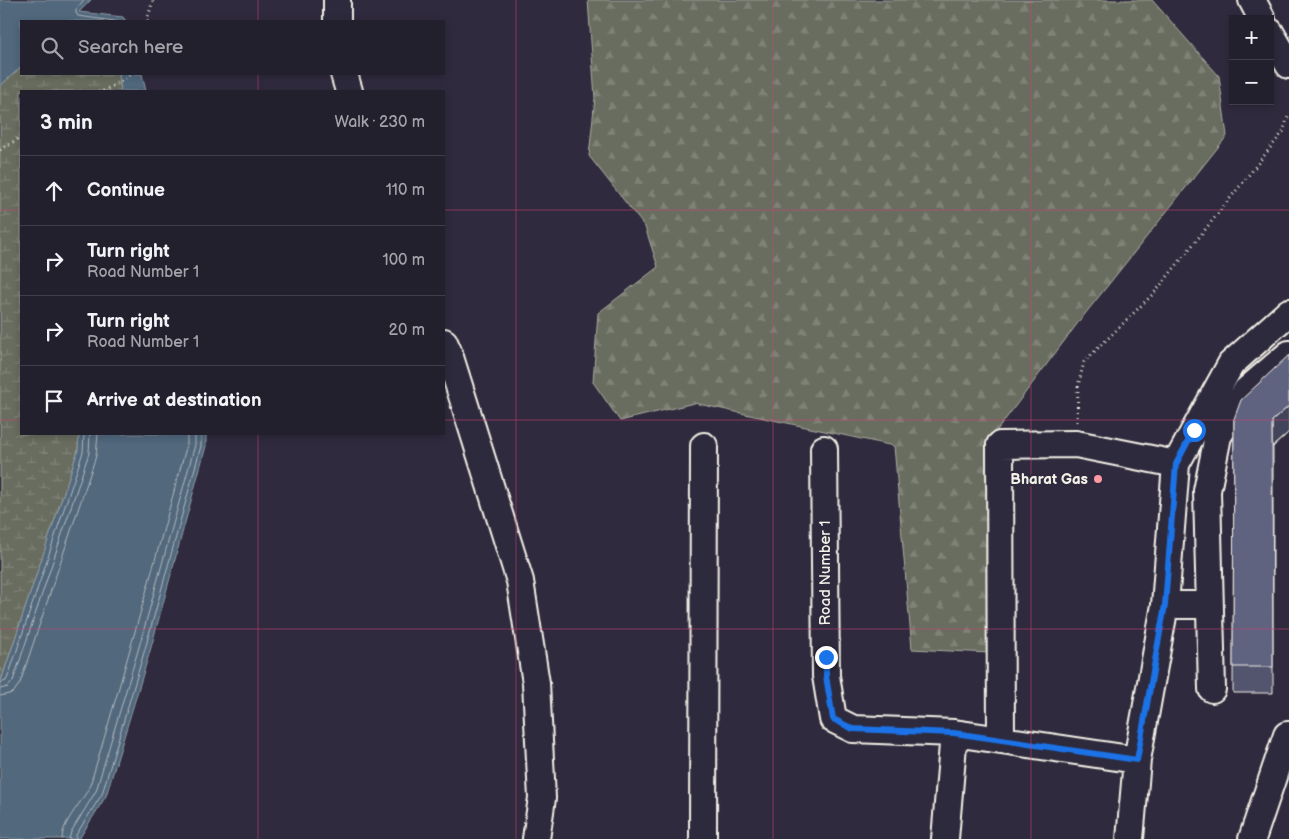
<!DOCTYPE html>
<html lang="en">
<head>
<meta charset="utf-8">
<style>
  :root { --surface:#23202e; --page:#2f2d3a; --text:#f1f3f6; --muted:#a3a3aa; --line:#403e4a }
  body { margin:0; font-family:"Balsamiq Sans",sans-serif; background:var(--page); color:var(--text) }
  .controls { position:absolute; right:15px; top:15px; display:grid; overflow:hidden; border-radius:0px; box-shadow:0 2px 8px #0003 }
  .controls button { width:45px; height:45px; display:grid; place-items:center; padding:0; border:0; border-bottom:1px solid var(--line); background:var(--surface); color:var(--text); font:25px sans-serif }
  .stop { position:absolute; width:15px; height:15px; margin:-11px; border:4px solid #1a73e8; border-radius:50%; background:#fff }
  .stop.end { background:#1a73e8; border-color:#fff; box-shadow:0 1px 5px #0008 }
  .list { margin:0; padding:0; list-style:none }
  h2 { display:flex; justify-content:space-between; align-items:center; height:65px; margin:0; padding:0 20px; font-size:21px }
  h2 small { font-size:16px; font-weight:400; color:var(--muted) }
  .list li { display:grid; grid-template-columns:32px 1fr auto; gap:15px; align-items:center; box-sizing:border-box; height:70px; padding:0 20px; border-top:1px solid var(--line) }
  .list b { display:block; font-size:19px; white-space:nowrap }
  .list p { margin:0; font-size:16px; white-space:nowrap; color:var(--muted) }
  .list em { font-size:16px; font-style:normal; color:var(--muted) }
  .icon { flex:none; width:28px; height:28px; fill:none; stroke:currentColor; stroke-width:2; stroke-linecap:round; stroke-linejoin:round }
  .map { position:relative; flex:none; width:1289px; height:839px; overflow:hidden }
  .search { position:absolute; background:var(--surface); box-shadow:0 2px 8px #0003; left:20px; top:20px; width:425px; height:55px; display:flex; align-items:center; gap:12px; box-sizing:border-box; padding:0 18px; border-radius:0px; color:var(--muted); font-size:19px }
  .panel { position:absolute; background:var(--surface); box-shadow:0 2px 8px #0003; left:20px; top:90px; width:425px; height:345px; border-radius:0px }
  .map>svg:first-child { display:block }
  .forest { fill:url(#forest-firs); stroke:#aeafa4 }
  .wetland { fill:url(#wetland-marsh); stroke:#aeafa4 }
  .water { fill:#51677d; stroke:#929ea8 }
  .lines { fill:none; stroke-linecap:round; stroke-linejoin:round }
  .shore { stroke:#b3babd; stroke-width:1 }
  .minor-casing { stroke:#f4f1e8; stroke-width:30 }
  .path { stroke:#f4f1e8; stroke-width:3; stroke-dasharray:1 4; stroke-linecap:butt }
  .minor { stroke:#2f2a3d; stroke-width:26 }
  .wall { fill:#52556e; stroke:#f4f1e8 }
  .shaded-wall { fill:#42455a; stroke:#f4f1e8 }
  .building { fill:#5f6380; stroke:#f4f1e8 }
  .route { stroke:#1a73e8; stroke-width:6 }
  .grid { fill:none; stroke:#cc4377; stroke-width:1; stroke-opacity:0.55 }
  .poi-dot { fill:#ff9aa2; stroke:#2f2a3d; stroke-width:2 }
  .labels { text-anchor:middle; stroke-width:4.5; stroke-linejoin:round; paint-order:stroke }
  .poi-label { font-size:15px; font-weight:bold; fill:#f4f1e8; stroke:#2f2a3d; text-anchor:end }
  .street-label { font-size:15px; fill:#f4f1e8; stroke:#2f2a3d }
</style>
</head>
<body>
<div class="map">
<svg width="1289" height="839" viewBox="0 0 1289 839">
  <defs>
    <pattern id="forest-firs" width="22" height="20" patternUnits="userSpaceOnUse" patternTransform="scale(1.25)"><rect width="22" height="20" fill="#696d5f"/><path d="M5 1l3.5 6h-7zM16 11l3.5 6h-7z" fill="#7f8276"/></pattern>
    <pattern id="wetland-marsh" width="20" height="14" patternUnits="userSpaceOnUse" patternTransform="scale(1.25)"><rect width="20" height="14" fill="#696d5f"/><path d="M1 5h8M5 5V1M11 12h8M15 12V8" fill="none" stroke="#7f8276"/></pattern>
  </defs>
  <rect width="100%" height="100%" fill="#2f2a3d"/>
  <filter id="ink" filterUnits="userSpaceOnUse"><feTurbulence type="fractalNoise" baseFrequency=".02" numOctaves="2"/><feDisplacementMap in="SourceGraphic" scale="10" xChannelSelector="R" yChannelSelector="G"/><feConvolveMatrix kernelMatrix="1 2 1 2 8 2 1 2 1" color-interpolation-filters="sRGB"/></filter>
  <g filter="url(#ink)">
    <path class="forest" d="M588 0H1152L1219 76 1227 136 1077 324 989 441V653L912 649 894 446 694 403 620 421 593 382 598 313 658 267 645 227 589 156 595 98Z"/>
    <path class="wetland" d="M21 67V74H119L121 91H21V434H79L78 450 0 684V86Z"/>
    <path class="water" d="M0 0H91L79 12 123 17 126 21H21V67L0 86Z
      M119 74H142L146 91H121Z
      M79 434H206V446L150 651 106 796 79 839H0V684L78 450Z"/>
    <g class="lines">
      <path class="shore" d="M84 0 76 9V13L78 16 114 21
        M0 683 6 681 9 674 83 452 84 434
        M0 689 8 687 13 681 89 453 90 434
        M0 696 13 693 20 683 96 456 98 434
        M62 839C62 820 85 801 91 782 125 670 156 557 187 444V434
        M69 839 71 832 96 791 139 647 195 445V434
        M76 839V835L102 794 145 649 201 446V434"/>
      <g class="minor-casing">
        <path id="minor" d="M337 0V21
          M1252 0 1262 19
          M1270 32 1289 65
          M344 74 349 91
          M444 342 449 354 520 581 536 683 542 798 536 839
          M824 449 826 676 833 719 853 729 954 733 1137 760
          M1165 605H1210
          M1212 689 1207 491 1218 436 1247 390 1289 354
          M1001 739 1000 445 1076 444 1176 464
          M703 839 704 446
          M945 839 954 733
          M1130 839 1137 760 1165 605 1176 464 1231 364 1289 312
          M1252 839 1287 735H1289"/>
      </g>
      <path class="path" d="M147 21 153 0
        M103 91 129 77 130 74
        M0 150 21 137
        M1077 422 1078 386 1084 362 1156 291 1283 132 1289 114"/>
      <use href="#minor" class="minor"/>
    </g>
    <path class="wall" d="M1289 355V432L1273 447V693H1233L1234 419Z"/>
    <path class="shaded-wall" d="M1289 406V432L1272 447V421Z"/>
    <path class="building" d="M1289 355V406L1272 421 1273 667H1233L1234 419 1241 400Z"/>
  </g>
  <g class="lines" filter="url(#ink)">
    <path class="route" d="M826 657V676L833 719 853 729 954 733 1137 760 1165 605 1176 464 1194 430"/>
  </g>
  <path class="grid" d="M258 0V21M516 0V839M773 0V839M1031 0V839M258 74V91M0 210H21M444 210H1289M0 420H21M444 420H1289M258 434V839M0 629H1289"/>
  <circle class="poi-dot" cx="1098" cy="479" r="5"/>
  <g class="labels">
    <g class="poi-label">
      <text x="1088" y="484">Bharat Gas</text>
    </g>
    <g class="street-label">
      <text transform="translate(825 573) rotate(-90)" y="5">Road Number 1</text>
    </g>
  </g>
</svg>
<div class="controls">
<button>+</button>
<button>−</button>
</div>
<div class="stop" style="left:1194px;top:430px"></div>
<div class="stop end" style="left:826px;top:657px"></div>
<div class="search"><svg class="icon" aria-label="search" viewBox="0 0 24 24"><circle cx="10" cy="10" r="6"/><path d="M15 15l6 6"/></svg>Search here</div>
<section class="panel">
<h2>3 min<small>Walk · 230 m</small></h2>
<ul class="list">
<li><svg class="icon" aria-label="ahead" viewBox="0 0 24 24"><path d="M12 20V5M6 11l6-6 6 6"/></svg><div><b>Continue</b></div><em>110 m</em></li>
<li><svg class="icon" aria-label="right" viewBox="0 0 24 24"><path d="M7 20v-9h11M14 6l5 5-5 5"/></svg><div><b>Turn right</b><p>Road Number 1</p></div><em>100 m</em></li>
<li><svg class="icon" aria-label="right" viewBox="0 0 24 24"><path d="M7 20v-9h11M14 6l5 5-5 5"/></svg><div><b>Turn right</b><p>Road Number 1</p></div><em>20 m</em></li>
<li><svg class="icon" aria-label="arrive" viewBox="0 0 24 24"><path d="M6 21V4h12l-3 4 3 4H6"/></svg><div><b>Arrive at destination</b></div></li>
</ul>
</section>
</div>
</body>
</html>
